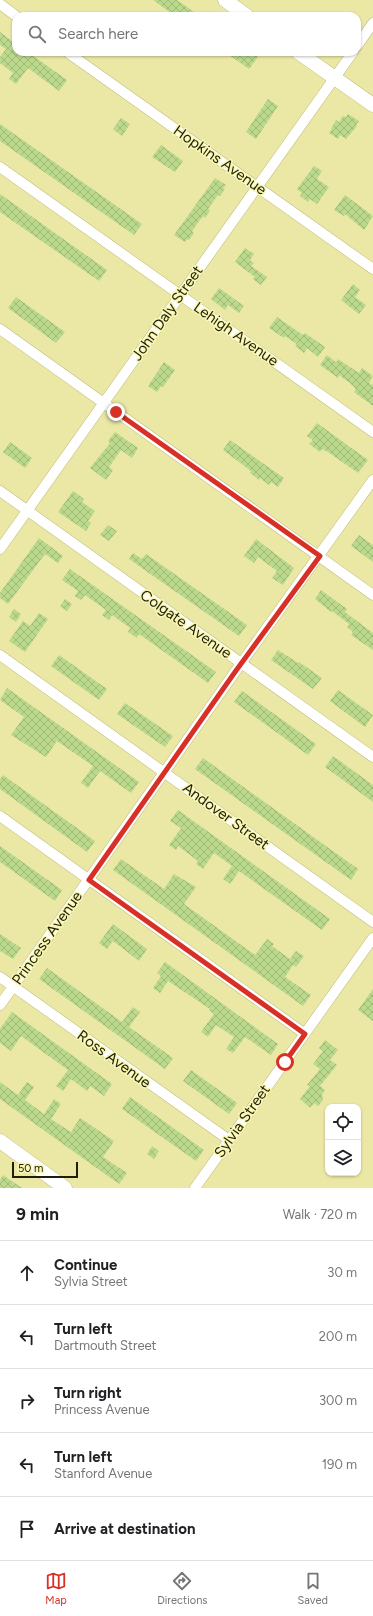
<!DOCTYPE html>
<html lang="en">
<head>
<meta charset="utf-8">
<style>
  :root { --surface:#fff; --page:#f2f2f2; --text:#202124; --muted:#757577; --line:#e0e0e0; --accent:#d93025 }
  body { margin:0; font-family:Figtree,sans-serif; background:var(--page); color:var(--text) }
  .controls { position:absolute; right:12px; bottom:12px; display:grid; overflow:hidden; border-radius:8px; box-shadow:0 1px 3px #0004 }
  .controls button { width:36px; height:36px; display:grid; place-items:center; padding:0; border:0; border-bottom:1px solid var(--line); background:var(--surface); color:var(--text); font:20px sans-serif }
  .scale { position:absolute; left:12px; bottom:10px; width:66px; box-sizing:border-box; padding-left:4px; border:2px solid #201f05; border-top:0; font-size:11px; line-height:14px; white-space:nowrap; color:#201f05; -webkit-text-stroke:3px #f8f6b3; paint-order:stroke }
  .stop { position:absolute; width:12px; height:12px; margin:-9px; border:3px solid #d93025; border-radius:50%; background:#fff }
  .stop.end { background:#d93025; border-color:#fff; box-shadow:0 1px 4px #0008 }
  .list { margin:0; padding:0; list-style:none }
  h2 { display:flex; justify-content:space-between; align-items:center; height:52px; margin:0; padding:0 16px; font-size:17px }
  h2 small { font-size:13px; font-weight:400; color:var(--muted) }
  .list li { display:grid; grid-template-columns:26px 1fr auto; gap:12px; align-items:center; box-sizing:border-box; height:64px; padding:0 16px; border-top:1px solid var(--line) }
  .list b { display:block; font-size:15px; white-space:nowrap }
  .list p { margin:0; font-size:13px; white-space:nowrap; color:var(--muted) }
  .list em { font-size:13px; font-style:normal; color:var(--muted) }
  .icon { flex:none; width:22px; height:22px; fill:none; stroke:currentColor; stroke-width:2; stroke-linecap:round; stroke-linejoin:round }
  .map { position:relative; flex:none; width:373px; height:1188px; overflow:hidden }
  .search { position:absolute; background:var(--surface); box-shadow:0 1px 3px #0004; left:12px; right:12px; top:12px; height:44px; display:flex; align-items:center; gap:10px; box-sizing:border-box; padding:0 14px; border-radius:12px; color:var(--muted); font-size:15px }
  .sheet { height:372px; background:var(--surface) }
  nav { display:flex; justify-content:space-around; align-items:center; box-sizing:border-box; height:56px; border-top:1px solid var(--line); background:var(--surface); font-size:11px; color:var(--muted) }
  nav a { display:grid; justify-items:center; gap:2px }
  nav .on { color:var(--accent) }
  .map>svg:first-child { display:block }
  .building { fill:url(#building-cross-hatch) }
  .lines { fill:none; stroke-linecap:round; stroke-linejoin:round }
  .street-casing { stroke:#bebb7b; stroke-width:11 }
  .secondary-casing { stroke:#bebb7b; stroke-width:15 }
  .street { stroke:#fff; stroke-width:10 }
  .secondary { stroke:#fff; stroke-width:14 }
  .route { stroke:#d93025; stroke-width:5 }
  .labels { text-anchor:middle; stroke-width:3; stroke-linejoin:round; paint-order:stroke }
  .street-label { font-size:15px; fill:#201f05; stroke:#f8f6b3 }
</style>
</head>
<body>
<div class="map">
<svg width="373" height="1188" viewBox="0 0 373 1188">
  <defs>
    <pattern id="building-cross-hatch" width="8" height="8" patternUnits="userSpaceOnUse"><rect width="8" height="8" fill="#bbd98d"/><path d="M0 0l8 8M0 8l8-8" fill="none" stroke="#a0ba78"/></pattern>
  </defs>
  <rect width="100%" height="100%" fill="#ebe8a6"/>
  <path class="building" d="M153 0H177L200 16H175Z
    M0 32 16 44V52H28L67 80 59 91 28 68 16 84 9 79 13 73 0 63V57L6 49 0 45Z
    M225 52H251L258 57 249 69Z
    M268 99 278 106 256 139 246 132Z
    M348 114 359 121 356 125 357 126 346 139 340 135 338 139 329 133 332 129H331L336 120 339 122 343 116 346 117Z
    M121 118 130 124 122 136 113 129Z
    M0 124 142 224 134 235 0 141Z
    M161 145 183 161 175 172 152 157Z
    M314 166 322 171 317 179 329 187 317 204 310 199 308 202 300 196 302 193 297 189Z
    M215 178 226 185 223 188 225 189 220 196 218 195 208 209 210 211 205 218 203 216 194 228 192 232 194 233 189 240 187 239 185 242 174 235Z
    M0 194 107 270 99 281 0 212Z
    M345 195 373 216 364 230 345 214 344 216 334 210Z
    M245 248 254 254 250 260 254 263 251 266 267 277 261 285 253 279 255 277 235 262Z
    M353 284 360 290 355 297 366 305 359 314 341 300Z
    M219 288 244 306 239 313 228 305 225 310 211 299Z
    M16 297 65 332 56 343 8 308Z
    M277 317 303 335 305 333 325 347 318 357 307 348 304 353 295 346 297 344 285 336 284 338 269 328Z
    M327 355 336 362 338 359 359 373 362 368 373 376 369 383 373 385V406L354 392 356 389 351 384 339 375 338 378 320 365Z
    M164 362 175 370 163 387 161 386 157 392 148 386Z
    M317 423 368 460 358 473 328 452 322 449 320 452 309 444 313 440 307 436Z
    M115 432 138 448 132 458 121 450 109 467 113 470 106 480 90 468 110 443 108 441Z
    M230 440 284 478 278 487 271 482 269 485 260 478 259 480 250 473 251 471 223 450Z
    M10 442 32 458 25 468 3 452Z
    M73 491 84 499 82 502 95 511 88 521 91 523 86 531 58 512Z
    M108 525 117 531 109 541 100 535Z
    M359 535 373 545V562L351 546Z
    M39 538 63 556 58 563 45 554 8 604 0 598V593Z
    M256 539 294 568 283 585 272 578 277 571 258 557 254 563 244 556Z
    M133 553 142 559 146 554 247 625 239 636 129 559Z
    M70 569 216 672 208 683 139 634 137 638 128 632 130 628 112 615 109 620 102 615 106 610 85 595 81 600 75 596 78 591 62 580Z
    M321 590 347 609 345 612 373 633V650L351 635 353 632 347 627 349 624 332 611 331 612 315 599Z
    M65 599 72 604 67 611 60 606Z
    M14 609 21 614 16 622 9 617Z
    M39 613 48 619 25 652 9 641 23 621 30 626Z
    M278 650 298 663 299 662 322 678 313 689 271 660Z
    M59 655 107 689 99 700 51 666Z
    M7 688 139 782 131 793 100 771 88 788 81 783 93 766 57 741 46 757 11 735 24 717 0 700Z
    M338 690 373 715 365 727 330 701Z
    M242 691 316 744 308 755 234 702Z
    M125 703 173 736 165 747 117 714Z
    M333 756 373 785V802L325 767Z
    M203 758 358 869 351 880 195 769Z
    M3 775 95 841 87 852 0 789V779Z
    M178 810 330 919 322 930 239 871 230 884 223 879 232 866 214 853 203 869 196 864 198 861 178 846 176 850 169 845 181 828 170 821Z
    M0 846 62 890 55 901 0 862Z
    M121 859 164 889 174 874 196 887 184 904 255 955 267 939 274 944 272 946 290 959 296 951 304 956 296 967 293 965 285 977 311 995 303 1006 113 870Z
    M113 924 147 949 139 961 113 941 107 949 99 943Z
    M0 934 21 948 13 959 0 951Z
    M165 962 278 1044 271 1055 245 1037 233 1053 226 1049 234 1037 216 1025 208 1037 201 1032 214 1014 209 1010 210 1009 168 981 160 993 153 988 161 976 157 973Z
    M47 968 122 1022 133 1007 140 1012 129 1027 173 1058 165 1069 39 979Z
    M373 989V1021L358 1010Z
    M12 1012 112 1084 104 1096 90 1086 87 1091 71 1079 63 1091 56 1086 68 1070 21 1036 11 1051 0 1043V1029Z
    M325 1040 338 1050 330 1060 337 1065 320 1086 325 1090 322 1094 323 1100 318 1106 314 1103 310 1108 300 1099 310 1086 307 1085 320 1069 313 1064 323 1051 319 1048Z
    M191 1070 237 1103 229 1114 183 1081Z
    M0 1082 18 1095 27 1082 34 1087 25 1100 44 1114 54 1099 61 1104 51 1119 71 1132 80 1118 114 1141 103 1157 127 1173 119 1184 0 1099Z
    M130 1097 204 1150 196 1161 122 1109Z
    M152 1146 159 1151 154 1159 147 1154Z
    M3 1175 22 1188H0V1180Z"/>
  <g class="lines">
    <g class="street-casing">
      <path id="street" d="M0 4 16 16
        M357 46 373 23
        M67 52 373 269
        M0 167 373 432
        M0 329 373 595
        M0 491 373 757
        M0 549 353 52
        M0 655 373 922
        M0 816 305 1034
        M0 977 229 1140
        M0 1005 235 672 373 480
        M195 1188 373 938"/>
    </g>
    <g class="secondary-casing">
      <path id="secondary" d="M225 0 247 16
        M298 52 373 105
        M0 1141 65 1188"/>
    </g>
    <use href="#street" class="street"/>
    <use href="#secondary" class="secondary"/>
  </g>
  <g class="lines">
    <path class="route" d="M116 412 320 556 235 672 89 880 305 1034 285 1062"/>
  </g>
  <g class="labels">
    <g class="street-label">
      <text transform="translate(220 160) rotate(35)" y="5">Hopkins Avenue</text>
      <text transform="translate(167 313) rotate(-55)" y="5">John Daly Street</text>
      <text transform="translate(236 334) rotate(35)" y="5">Lehigh Avenue</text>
      <text transform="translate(186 624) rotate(35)" y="5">Colgate Avenue</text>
      <text transform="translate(226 816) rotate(36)" y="5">Andover Street</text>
      <text transform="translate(47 938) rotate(-55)" y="5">Princess Avenue</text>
      <text transform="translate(114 1059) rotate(36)" y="5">Ross Avenue</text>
      <text transform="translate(242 1121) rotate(-55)" y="5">Sylvia Street</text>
    </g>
  </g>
</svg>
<div class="controls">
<button><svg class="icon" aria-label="locate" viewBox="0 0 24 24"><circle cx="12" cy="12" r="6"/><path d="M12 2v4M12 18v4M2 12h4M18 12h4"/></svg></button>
<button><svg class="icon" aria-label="layers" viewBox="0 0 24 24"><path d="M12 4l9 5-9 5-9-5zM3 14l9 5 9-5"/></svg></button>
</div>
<div class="scale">50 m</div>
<div class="stop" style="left:285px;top:1062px"></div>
<div class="stop end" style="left:116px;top:412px"></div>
<div class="search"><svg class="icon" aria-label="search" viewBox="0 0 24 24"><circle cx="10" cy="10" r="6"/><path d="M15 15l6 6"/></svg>Search here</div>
</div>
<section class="sheet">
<h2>9 min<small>Walk · 720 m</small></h2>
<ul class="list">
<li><svg class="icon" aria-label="ahead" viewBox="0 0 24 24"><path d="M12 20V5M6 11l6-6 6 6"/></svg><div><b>Continue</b><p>Sylvia Street</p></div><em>30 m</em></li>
<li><svg class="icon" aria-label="left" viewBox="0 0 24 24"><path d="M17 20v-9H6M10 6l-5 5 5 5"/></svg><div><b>Turn left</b><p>Dartmouth Street</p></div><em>200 m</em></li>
<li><svg class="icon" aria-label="right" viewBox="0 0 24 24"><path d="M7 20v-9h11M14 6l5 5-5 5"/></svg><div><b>Turn right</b><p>Princess Avenue</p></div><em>300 m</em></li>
<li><svg class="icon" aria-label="left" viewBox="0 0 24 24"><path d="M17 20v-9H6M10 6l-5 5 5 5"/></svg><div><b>Turn left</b><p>Stanford Avenue</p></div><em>190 m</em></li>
<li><svg class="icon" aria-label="arrive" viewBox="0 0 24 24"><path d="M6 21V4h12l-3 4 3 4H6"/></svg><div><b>Arrive at destination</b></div></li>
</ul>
</section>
<nav>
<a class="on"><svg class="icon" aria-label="map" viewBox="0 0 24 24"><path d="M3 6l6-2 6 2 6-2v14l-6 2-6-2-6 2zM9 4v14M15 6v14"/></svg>Map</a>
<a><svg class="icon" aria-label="directions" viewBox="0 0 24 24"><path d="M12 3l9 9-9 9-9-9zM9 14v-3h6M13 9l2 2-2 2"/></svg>Directions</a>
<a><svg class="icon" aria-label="saved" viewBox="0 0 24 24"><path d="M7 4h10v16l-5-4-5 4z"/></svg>Saved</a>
</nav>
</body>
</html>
